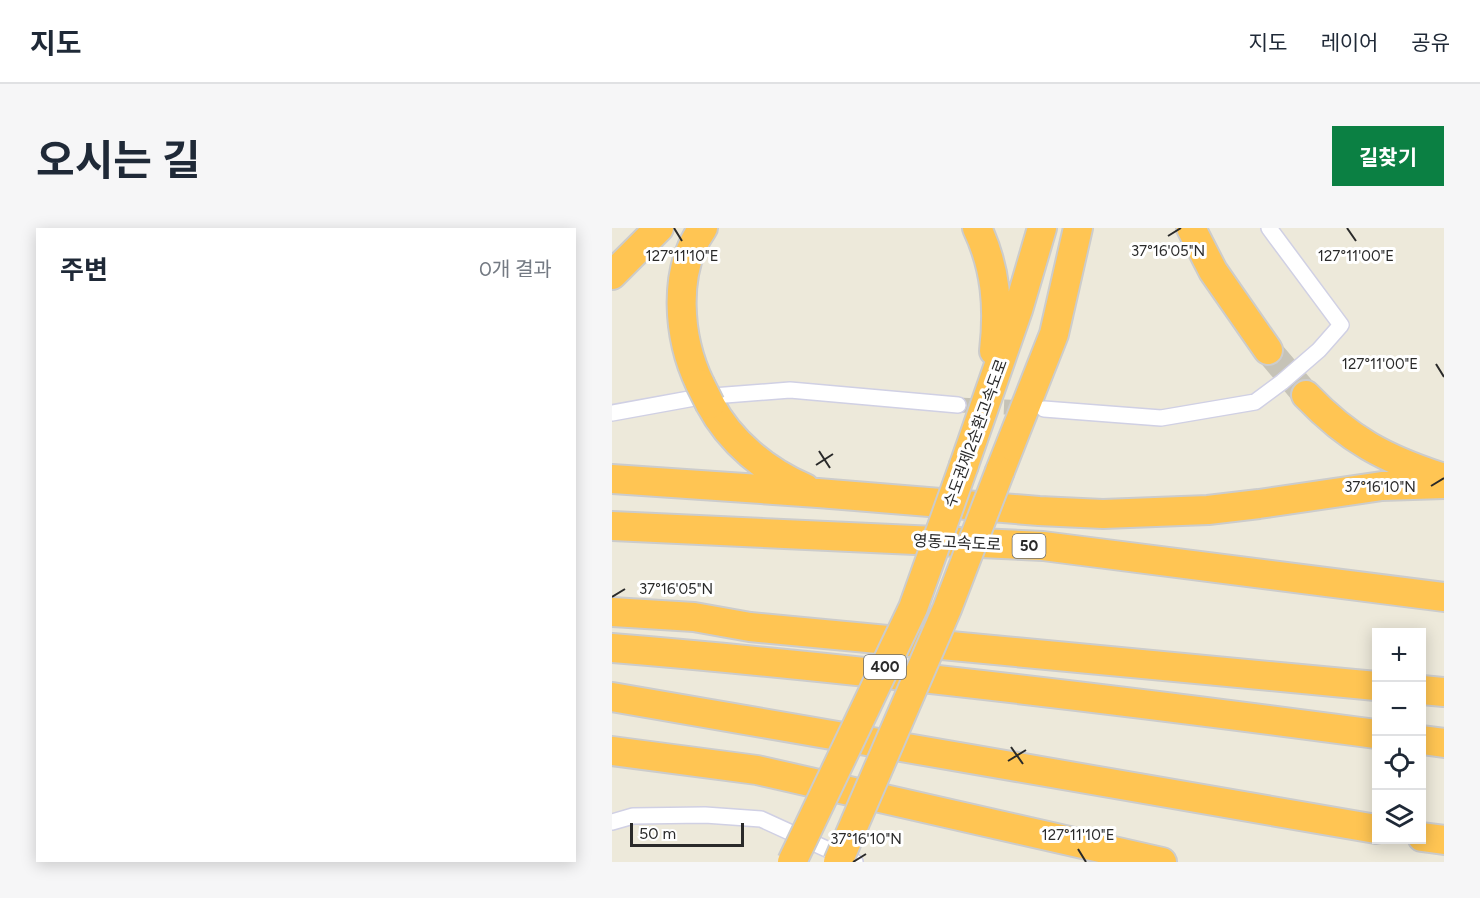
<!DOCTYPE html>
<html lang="ko">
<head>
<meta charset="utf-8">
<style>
  :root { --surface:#fff; --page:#f6f6f7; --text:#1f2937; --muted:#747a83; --line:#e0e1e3; --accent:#0b8043 }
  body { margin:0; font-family:Figtree,"Noto Sans KR",sans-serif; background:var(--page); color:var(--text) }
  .controls { position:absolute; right:18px; bottom:18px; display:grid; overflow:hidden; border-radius:0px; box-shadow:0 3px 15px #0003 }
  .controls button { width:54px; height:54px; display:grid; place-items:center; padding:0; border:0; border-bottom:2px solid var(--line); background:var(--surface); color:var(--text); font:30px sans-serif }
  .scale { position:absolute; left:18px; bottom:15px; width:114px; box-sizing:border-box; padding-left:6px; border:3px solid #2a2a2a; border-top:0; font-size:16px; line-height:21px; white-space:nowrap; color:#2a2a2a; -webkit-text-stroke:4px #fff; paint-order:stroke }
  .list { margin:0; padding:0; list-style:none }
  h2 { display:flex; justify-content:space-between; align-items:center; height:78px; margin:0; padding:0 24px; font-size:26px }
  h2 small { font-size:20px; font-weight:400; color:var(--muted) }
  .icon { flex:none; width:33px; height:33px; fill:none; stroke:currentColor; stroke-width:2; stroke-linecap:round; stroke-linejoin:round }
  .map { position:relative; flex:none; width:832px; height:634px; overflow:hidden; border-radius:0px }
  header { display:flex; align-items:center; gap:36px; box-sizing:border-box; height:84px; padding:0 30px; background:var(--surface); border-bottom:2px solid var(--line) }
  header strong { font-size:28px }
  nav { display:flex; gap:33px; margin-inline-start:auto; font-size:21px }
  .intro { display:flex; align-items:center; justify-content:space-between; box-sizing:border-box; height:144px; padding:0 36px }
  h1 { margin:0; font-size:42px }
  .button { padding:15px 27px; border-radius:0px; background:var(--accent); color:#fff; font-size:21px; font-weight:700 }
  main { display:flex; gap:36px; padding:0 36px }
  aside { flex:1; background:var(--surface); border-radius:0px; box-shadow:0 3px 15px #0003 }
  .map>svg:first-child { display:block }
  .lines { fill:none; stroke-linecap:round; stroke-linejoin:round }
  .minor-tunnel { stroke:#c6c3b7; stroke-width:15; stroke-dasharray:15 8; stroke-linecap:butt }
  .motorway-tunnel { stroke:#c6c3b7; stroke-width:28; stroke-dasharray:28 14; stroke-linecap:butt }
  .minor-casing { stroke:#d0d0e4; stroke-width:18 }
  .motorway-casing { stroke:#ccc; stroke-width:32 }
  .minor { stroke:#fff; stroke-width:15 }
  .motorway { stroke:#ffc553; stroke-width:28 }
  .motorway-bridge-casing { stroke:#ccc; stroke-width:32; stroke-linecap:butt }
  .motorway-bridge { stroke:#ffc553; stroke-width:28 }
  .ticks { fill:none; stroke:#2a2a2a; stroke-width:2 }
  .labels { text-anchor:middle; stroke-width:6; stroke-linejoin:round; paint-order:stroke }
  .shield { fill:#fff; stroke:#6a6a6a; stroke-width:1.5 }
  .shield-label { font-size:15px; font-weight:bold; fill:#2a2a2a }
  .street-label { font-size:16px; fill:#2a2a2a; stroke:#fff }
  .ticks-label { font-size:15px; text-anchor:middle; fill:#2a2a2a; stroke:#fff; stroke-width:6; stroke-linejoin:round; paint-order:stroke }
</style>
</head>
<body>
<header>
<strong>지도</strong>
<nav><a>지도</a><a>레이어</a><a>공유</a></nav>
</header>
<div class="intro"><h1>오시는 길</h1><a class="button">길찾기</a></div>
<main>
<aside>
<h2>주변<small>0개 결과</small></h2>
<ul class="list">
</ul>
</aside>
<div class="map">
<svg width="832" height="634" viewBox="0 0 832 634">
  <rect width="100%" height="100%" fill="#ede9da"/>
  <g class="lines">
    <path class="minor-tunnel" d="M346 177 418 180"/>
    <path class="motorway-tunnel" d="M656 122 694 167"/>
    <g class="minor-casing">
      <path id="minor" d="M432 181 549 190 643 174 670 154 707 122 729 97 657 0
        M0 185 88 169 178 162 346 177
        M0 594 21 588 93 587 149 591 243 634"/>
    </g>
    <g class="motorway-casing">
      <path id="motorway" d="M365 0C384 40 387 80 382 123
        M579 0 601 43 656 122
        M0 47 47 0
        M88 156C66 110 60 43 91 0
        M694 167C737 212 773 231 832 250
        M98 176C118 214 154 243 193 260
        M352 237 406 82 430 0
        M388 243 442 106 466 0
        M0 251 206 265 427 283 491 286 596 282 647 276 770 258 832 256
        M0 298 431 318 832 369
        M0 384 82 389 138 399 764 458
        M0 420C256 441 510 472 764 506
        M810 462 832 464
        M0 469 764 601
        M810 512 832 515
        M0 523 145 542 550 634
        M810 609 832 612"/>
    </g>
    <use href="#minor" class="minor"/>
    <use href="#motorway" class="motorway"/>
    <g class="motorway-bridge-casing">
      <path id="motorway-bridge" d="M88 156 98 176
        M180 634 301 380 352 237
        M226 634 335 381 388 243"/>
    </g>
    <use href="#motorway-bridge" class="motorway-bridge"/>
  </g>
  <path class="ticks" d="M62 0 70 13M735 0 744 13M556 8 569 0M824 136 832 149M207 223 218 240M204 237 221 226M819 258 832 250M0 369 13 361M399 519 411 536M396 533 414 522M466 621 474 634M241 634 254 626"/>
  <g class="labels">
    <g class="shield">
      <rect x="400.5" y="306" width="33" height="24" rx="4.5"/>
      <rect x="252" y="427" width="42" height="24" rx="4.5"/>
    </g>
    <g class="shield-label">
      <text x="417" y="323">50</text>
      <text x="273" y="444">400</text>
    </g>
    <g class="street-label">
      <text transform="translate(363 205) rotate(-70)" y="6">수도권제2순환고속도로</text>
      <text transform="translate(345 314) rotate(3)" y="6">영동고속도로</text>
    </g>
  </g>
  <g class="ticks-label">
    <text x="556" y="28">37°16'05"N</text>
    <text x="70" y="33">127°11'10"E</text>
    <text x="744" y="33">127°11'00"E</text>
    <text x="768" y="141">127°11'00"E</text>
    <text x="768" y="264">37°16'10"N</text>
    <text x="64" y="366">37°16'05"N</text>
    <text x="466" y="612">127°11'10"E</text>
    <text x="254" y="616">37°16'10"N</text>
  </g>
</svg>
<div class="controls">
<button>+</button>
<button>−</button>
<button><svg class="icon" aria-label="locate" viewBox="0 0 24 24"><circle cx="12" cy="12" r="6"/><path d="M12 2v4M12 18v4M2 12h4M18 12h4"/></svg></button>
<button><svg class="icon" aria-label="layers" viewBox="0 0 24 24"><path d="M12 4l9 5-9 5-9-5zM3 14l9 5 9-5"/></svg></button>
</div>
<div class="scale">50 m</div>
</div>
</main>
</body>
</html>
